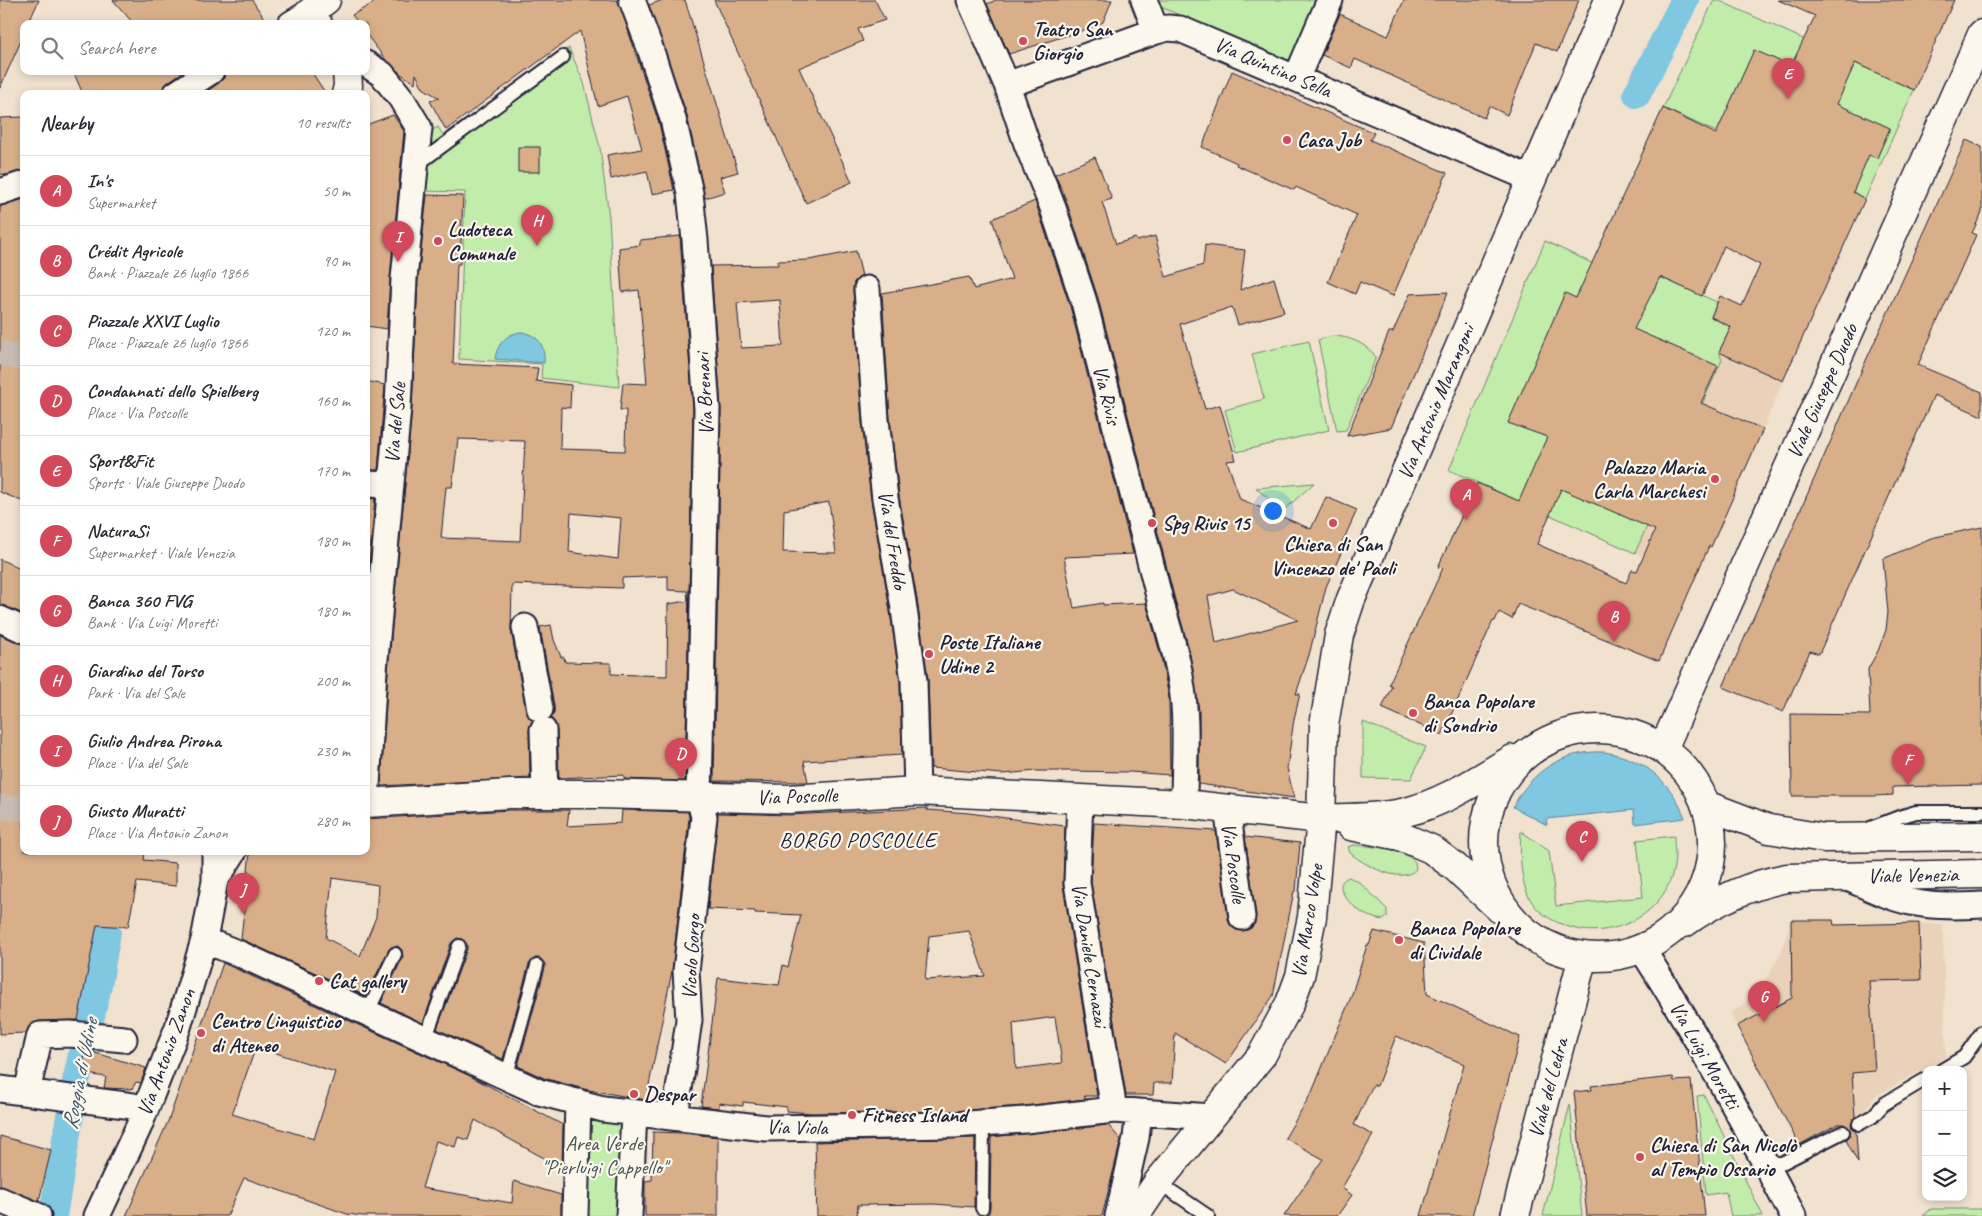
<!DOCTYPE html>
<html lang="en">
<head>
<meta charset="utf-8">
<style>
  :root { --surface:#fff; --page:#f2f2f3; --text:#2b2b33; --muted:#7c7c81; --line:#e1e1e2; --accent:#d1495b }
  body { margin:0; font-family:Caveat,sans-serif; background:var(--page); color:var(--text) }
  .controls { position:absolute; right:15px; bottom:15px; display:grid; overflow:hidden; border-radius:10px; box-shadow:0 2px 8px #0003 }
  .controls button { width:45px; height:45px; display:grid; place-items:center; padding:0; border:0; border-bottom:1px solid var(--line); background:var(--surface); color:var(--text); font:25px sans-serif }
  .you { position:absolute; left:1272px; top:510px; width:18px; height:18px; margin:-12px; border:4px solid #fff; border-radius:50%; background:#1a73e8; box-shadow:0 0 0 8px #1a73e833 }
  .badge { display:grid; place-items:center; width:32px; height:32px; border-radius:50%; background:var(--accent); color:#fff; font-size:16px; font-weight:700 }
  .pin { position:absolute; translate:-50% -41px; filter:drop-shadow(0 1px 2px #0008) }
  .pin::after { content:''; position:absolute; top:26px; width:18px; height:15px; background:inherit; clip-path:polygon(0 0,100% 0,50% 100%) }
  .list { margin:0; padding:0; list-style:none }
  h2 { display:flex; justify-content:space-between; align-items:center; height:65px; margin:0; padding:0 20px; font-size:21px }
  h2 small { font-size:16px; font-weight:400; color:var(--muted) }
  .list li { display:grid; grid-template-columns:32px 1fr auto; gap:15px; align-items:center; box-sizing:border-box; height:70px; padding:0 20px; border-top:1px solid var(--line) }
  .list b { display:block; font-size:19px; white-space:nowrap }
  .list p { margin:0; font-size:16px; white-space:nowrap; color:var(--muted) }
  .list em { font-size:16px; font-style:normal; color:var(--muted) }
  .icon { flex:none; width:28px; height:28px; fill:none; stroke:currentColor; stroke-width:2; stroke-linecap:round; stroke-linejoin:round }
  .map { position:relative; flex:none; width:1982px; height:1216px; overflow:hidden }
  .search { position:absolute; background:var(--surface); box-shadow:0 2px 8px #0003; left:20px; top:20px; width:350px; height:55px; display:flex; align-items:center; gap:12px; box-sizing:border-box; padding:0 18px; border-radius:10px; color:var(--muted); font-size:19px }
  .panel { position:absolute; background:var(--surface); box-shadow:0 2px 8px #0003; left:20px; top:90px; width:350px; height:765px; border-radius:10px }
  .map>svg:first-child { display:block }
  .built { fill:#ead2ba }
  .green { fill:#c1eca9; stroke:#728772 }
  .water { fill:#80c7e1; stroke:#5a859f }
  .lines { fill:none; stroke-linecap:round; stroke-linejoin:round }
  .canal { stroke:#80c7e1; stroke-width:28 }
  .building { fill:#d9af8a; stroke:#22223b; fill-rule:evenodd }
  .street-tunnel { stroke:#c8bbb1; stroke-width:25; stroke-dasharray:25 12; stroke-linecap:butt }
  .lane-casing { stroke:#22223b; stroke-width:16 }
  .street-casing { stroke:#22223b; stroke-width:29 }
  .secondary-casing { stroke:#22223b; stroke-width:31 }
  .primary-casing { stroke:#22223b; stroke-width:31 }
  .lane { stroke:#fbf7ec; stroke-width:12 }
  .street { stroke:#fbf7ec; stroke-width:25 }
  .secondary { stroke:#fbf7ec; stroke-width:28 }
  .primary { stroke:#fbf7ec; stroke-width:28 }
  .poi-dot { fill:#d1495b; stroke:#fbf7ec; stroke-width:2 }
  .labels { text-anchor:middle; stroke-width:4.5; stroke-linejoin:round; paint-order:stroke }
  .poi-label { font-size:21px; font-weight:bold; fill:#22223b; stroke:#fbf7ec; text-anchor:start }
  .street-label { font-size:21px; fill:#22223b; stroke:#fbf7ec }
  .park-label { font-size:21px; fill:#4a5456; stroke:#fbf7ec }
  .neighbourhood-label { font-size:22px; letter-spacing:1px; fill:#22223b; stroke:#fbf7ec }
  .water-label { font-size:22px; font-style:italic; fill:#3e546d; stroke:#fbf7ec }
</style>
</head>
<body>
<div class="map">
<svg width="1982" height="1216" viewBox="0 0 1982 1216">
  <rect width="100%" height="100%" fill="#f1e1cf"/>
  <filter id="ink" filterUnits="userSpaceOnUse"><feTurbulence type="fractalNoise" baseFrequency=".02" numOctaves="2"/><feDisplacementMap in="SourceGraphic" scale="10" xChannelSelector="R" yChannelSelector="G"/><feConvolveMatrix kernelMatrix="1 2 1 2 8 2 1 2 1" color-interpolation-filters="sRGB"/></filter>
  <g filter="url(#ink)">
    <path class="built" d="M1719 352 1783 381 1763 429 1695 580 1635 553 1722 360Z
      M1791 920H1833L1834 925 1919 923 1943 925 1946 1057 1875 1096 1864 1112 1799 1145 1730 1013 1742 1006 1765 980 1780 955Z"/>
    <path class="green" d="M1152 0H1318L1290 63 1154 4Z
      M1714 0H1718L1914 90 1865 199 1663 108Z
      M569 48 584 83 600 148 609 217 619 387 541 378 542 364 459 359 465 192 418 191 424 135 438 127 443 135Z
      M1545 241 1653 292 1660 277 1717 302 1711 317 1731 327 1719 352 1722 360 1635 553 1449 470Z
      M1332 336C1348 336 1366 343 1376 357L1346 430 1337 431 1318 340Z
      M1309 341 1329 430 1237 452 1225 410 1264 399 1252 354Z
      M1314 483 1283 511 1256 488Z
      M1363 722 1426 747 1411 779 1363 778Z
      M1521 831 1549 851 1556 906 1643 897 1637 840 1674 836C1674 846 1676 856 1674 866 1667 914 1612 941 1569 927 1555 922 1540 915 1532 902 1519 883 1520 852 1521 831Z
      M1354 845C1373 847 1401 847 1415 862L1416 869C1401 886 1363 864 1350 853L1348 847Z
      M1349 877 1359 882 1387 909V917L1383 920C1376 919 1370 917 1364 914 1354 908 1328 885 1349 877Z
      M1704 1095 1763 1216H1731L1726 1192 1706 1195 1697 1096Z
      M578 1102 634 1114 628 1216H575Z
      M1570 1104 1582 1216H1543Z
      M1931 1209H1982V1216H1923Z"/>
    <path class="water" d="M522 332C540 336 545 346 544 363L495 359C497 344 507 333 522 332Z
      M1604 752C1644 758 1671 781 1685 818L1635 824 1634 810 1546 819 1547 825 1513 807C1531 771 1564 750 1604 752Z"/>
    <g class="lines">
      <path class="canal" d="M1637 94 1685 0
        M53 1216 75 1086 98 985 107 932"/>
    </g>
    <path class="building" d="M0 0H39L28 24H24V34L0 88Z
      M113 0H252L268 24H134Z
      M379 0H618L659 123 674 190 652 194 647 171 611 179 607 155 642 149 627 96 598 106 580 31 446 130 430 101 439 98 423 88 416 74 415 83 401 74 386 60 366 34V24H359L352 15Z
      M663 0H685L738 172 720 177 725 192 705 198 687 115 649 5Z
      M714 0H875L885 20 858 29 863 41 799 68 852 182 806 203Z
      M996 0H1112L1103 22 1096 26 1009 54 987 4Z
      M1404 0H1579L1557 52 1536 43 1507 115 1489 106 1484 118 1355 59 1351 68 1322 55 1340 14 1388 36Z
      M1778 0H1954L1914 90 1855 63 1837 104 1890 128 1877 158 1869 155 1853 192 1865 199 1783 381 1719 352 1731 327 1711 317 1720 296 1742 306 1760 265 1724 246 1702 296 1660 277 1634 329 1718 366 1701 403 1763 429 1711 547 1709 546 1659 661 1518 604 1512 619 1499 612 1495 621H1493L1442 735 1382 708 1392 686 1389 684 1443 568 1438 567 1477 483 1519 501 1547 437 1508 423 1565 293 1576 298 1663 108 1716 134 1754 50 1791 66 1815 16ZM1561 489 1655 530 1637 571 1632 570 1626 583 1537 544Z
      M73 71H184L168 82 163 87 162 94H83Z
      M225 71H311L326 94H203L219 83 224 78Z
      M1232 71 1374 133 1370 140 1447 173 1393 296 1360 282 1355 294 1328 282 1357 215 1296 187 1294 190 1236 165 1237 163 1202 147Z
      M393 115 404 131 390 278 387 329 366 326V125Z
      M24 117V170L7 175 0 174V118Z
      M1966 140 1982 147V212L1972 233 1976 235 1918 365 1982 392V416L1934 395 1819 654 1810 651 1783 712 1723 687 1864 365Z
      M518 147H540V172H518Z
      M1095 157 1112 199 1102 202 1116 244 1135 238 1137 241 1155 236 1166 277 1203 265 1205 245 1245 250 1240 290 1274 278 1284 312 1238 325 1232 307 1180 324 1205 409 1220 405 1236 460 1227 461 1240 499 1311 529 1326 497 1357 510 1342 543 1345 544 1326 587 1309 655 1296 694H1300L1294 719 1287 768 1294 798 1199 784V711L1189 649 1175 600 1098 298 1066 200 1055 174ZM1233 589 1298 620 1216 643 1208 596Z
      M427 195 463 196 460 264H457L453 364 538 368 536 381 571 385 570 408 561 407 560 449 625 451 626 410H620L623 383 647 384 639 290 622 292 619 248 640 245V240L680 236 693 409 685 781 624 779V775L559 778 557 730 555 723 551 718 554 713V706L540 627 551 625 554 640 561 657H564L565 662 611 663V674L667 676 668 604 688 601 687 591 668 590V576L622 578V588L512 584 511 630 526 712 533 721 529 730 530 778 381 786 388 671 412 408 418 280ZM458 439 525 441 520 541 441 538 446 487H452ZM571 513 621 518 618 559 569 552Z
      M24 199V502L0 492V210L1 206Z
      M1035 201 1070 306 1133 554 1064 557 1074 608 1103 603V605L1146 603 1161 656 1169 698 1170 775 1130 772 1068 771H1036L1002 774 931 768 928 679 917 600 899 496 890 419 882 293 969 277 974 289 1012 279 992 219Z
      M856 251 862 276 854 282 853 290 862 422 871 500 889 604 900 682 902 755 804 761 808 782 714 781 721 409 711 266 778 265V261L809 260ZM780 300 783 346 741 348 737 303ZM829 502 836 553 783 552 784 510Z
      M1448 292 1391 428 1347 436 1389 332H1393L1410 294Z
      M366 381 385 385 378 470H366Z
      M366 498 375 499 366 597Z
      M1982 527V785L1893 787V795L1874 796H1792L1791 714 1870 715 1868 669 1878 651 1886 630 1888 612 1883 559 1931 538Z
      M0 559 24 571V614L0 605Z
      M0 635 24 644V851H145L144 860 176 863V886L137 882 128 927 97 925 78 1020 39 1021 29 1026 26 1033 0 1034Z
      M927 808V810L969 813 1065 826 1063 885 1097 1096H1084L1086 1099 1024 1106 953 1111 812 1113 786 1111 787 1107 743 1102V1106L719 1103V1108L701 1106 718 978 779 985 783 965 788 967 801 915 755 913V911L708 909 718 813 790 815ZM969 931 985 976 925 980 929 936ZM1055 1017 1062 1063 1016 1069 1013 1023Z
      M510 810H569L567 826 621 823 622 810 688 812 689 818 672 971 646 1100 584 1089 544 1078 518 1066 545 968V964L540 958H535L529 964 503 1059 437 1029 467 949V944L462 939 457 938 451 943 423 1023 381 1003 403 957 402 950 398 946 391 947 388 951 366 996 241 939 250 851H366V819ZM332 878 378 885 376 917 360 956 326 938Z
      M1094 823 1216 831 1228 919 1230 925 1236 930 1243 931 1251 928 1255 923 1256 916 1245 837 1300 843 1296 891H1294L1273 996 1226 1064 1175 1033 1172 1083H1154L1153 1095H1126L1091 882Z
      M1791 920H1833L1834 925 1919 923 1921 980 1869 981 1875 1071 1852 1073 1855 1117 1851 1124 1852 1128 1856 1132 1858 1163 1846 1140 1850 1136V1129L1844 1124H1838L1799 1145 1737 1026 1792 998Z
      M1374 931 1424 943 1427 994 1520 1037 1472 1216H1421L1464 1064 1396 1036 1377 1086 1373 1085 1354 1125 1373 1135 1342 1188 1352 1195 1337 1216H1284L1323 1159 1285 1138 1312 1092 1351 997 1367 945H1369Z
      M223 963 470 1076 563 1125 562 1168 475 1120 468 1140 458 1137 455 1147 436 1141 422 1188 512 1203 514 1181 561 1195V1216H363L347 1214 244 1178 227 1216H126L169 1119ZM257 1044 279 1054 335 1072 314 1139 232 1114Z
      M86 1050 146 1068 141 1083 136 1082 132 1089 104 1088 106 1077 81 1073Z
      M1673 1077 1674 1081 1691 1080 1705 1216H1587L1574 1092 1592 1090 1591 1086Z
      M1108 1125 1121 1140 1102 1216H988L990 1208 991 1137Z
      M653 1132 682 1133 718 1137V1216H645V1181L652 1180Z
      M0 1136 51 1150 39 1201 0 1186Z
      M975 1138 974 1207 934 1204 858 1205 857 1216H817L815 1142Z"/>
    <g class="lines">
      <path class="street-tunnel" d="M0 352 24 360
        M0 807 24 808"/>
      <g class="lane-casing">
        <path id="lane" d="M422 161 563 57
          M1865 830 1899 817 1916 812H1982
          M367 1014 395 954
          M425 1040 459 946
          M1942 1070 1964 1057 1982 1032
          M506 1078 537 966
          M1859 1124 1872 1117 1884 1104 1926 1079
          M1764 1158 1773 1163H1782L1843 1132
          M1158 1182 1208 1216
          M982 1208 983 1123"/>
      </g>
      <g class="street-casing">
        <path id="street" d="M632 0 650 48 673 119 690 193 695 240 707 409 699 797 704 817 686 971 689 1020 675 1117
          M970 0 1007 85 1027 144 1052 205 1084 302 1161 604C1169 630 1177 655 1181 682 1188 721 1184 764 1184 804
          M1144 0 1156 31
          M291 24 309 13
          M366 64 382 74 401 98 419 128 404 279 398 407 374 670 366 802
          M1297 77 1330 0
          M1007 85 1156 31 1168 28 1180 29 1532 179
          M176 94 211 71
          M0 192 24 184
          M867 289 876 420 885 498 903 602 914 681 917 791
          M366 484 390 485
          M0 619 24 630
          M525 627 540 709
          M543 730 545 794
          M1080 799 1077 883 1114 1110
          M1227 808 1242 917
          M1843 876C1867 886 1891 899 1916 903 1938 907 1960 906 1982 905
          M215 881 234 851
          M204 940 242 955 539 1092 603 1109 766 1128 954 1125 1025 1120 1114 1110 1139 1112
          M1642 949C1697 1036 1746 1125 1793 1216
          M0 1089 133 1106
          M27 1092 40 1035 70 1034 124 1039
          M0 1200 38 1216
          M97 1216 139 1126 178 1027 204 940 215 881V851
          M575 1216 578 1102
          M629 1216 634 1114
          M1118 1216 1136 1138 1139 1112 1211 1117"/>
      </g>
      <g class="secondary-casing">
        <path id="secondary" d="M318 24 309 13 326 0
          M346 94 348 86 347 71
          M366 803 510 794H599L789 799 917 791 1184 804 1321 819"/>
      </g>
      <g class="primary-casing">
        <path id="primary" d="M1484 843a114 114 0 1 1 228 0a114 114 0 1 1-228 0Z
          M1663 749 1982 34
          M1706 805 1769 829 1824 838 1982 836
          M1321 819C1348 817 1379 819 1406 812 1446 802 1478 779 1513 759
          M1351 826 1400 836 1431 849 1455 867 1500 909
          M1684 923C1715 901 1748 885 1787 878L1982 874
          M1135 1216 1158 1182 1262 1055 1290 1003 1300 976 1312 917 1317 860 1321 819 1324 725 1339 635 1351 599 1609 0
          M1515 1216 1582 960"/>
      </g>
      <use href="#lane" class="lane"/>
      <use href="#street" class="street"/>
      <use href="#secondary" class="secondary"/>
      <use href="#primary" class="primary"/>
    </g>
  </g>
  <g class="poi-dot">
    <circle cx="1023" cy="41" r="5"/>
    <circle cx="1287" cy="140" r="5"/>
    <circle cx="438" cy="241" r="5"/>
    <circle cx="1715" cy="479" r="5"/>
    <circle cx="1152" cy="523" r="5"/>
    <circle cx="1333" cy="523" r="5"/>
    <circle cx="929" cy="654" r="5"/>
    <circle cx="1413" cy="713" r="5"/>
    <circle cx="1399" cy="940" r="5"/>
    <circle cx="319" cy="981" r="5"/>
    <circle cx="201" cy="1033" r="5"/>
    <circle cx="634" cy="1094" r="5"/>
    <circle cx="852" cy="1115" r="5"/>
    <circle cx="1640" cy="1157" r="5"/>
  </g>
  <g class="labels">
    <g class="poi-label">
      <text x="1033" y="36">Teatro San<tspan x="1033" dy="24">Giorgio</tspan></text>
      <text x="1297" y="147">Casa Job</text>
      <text x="448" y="236">Ludoteca<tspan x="448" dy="24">Comunale</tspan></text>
      <text x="1705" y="474" text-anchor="end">Palazzo Maria<tspan x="1705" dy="24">Carla Marchesi</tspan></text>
      <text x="1162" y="530">Spg Rivis 15</text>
      <text x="1333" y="551" text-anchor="middle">Chiesa di San<tspan x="1333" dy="24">Vincenzo de' Paoli</tspan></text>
      <text x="939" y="649">Poste Italiane<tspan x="939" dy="24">Udine 2</tspan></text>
      <text x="1423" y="708">Banca Popolare<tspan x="1423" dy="24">di Sondrio</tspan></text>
      <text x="1409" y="935">Banca Popolare<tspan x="1409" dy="24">di Cividale</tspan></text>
      <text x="329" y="988">Cat gallery</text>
      <text x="211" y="1028">Centro Linguistico<tspan x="211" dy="24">di Ateneo</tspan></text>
      <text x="644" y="1101">Despar</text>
      <text x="862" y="1122">Fitness Island</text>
      <text x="1650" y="1152">Chiesa di San Nicolò<tspan x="1650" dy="24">al Tempio Ossario</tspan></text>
    </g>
    <g class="street-label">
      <text transform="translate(1273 67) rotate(23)" y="7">Via Quintino Sella</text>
      <text transform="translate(1822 391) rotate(-66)" y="7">Viale Giuseppe Duodo</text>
      <text transform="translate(704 394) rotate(-93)" y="7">Via Brenari</text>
      <text transform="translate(1107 395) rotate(76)" y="7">Via Rivis</text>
      <text transform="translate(1436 402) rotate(-67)" y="7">Via Antonio Marangoni</text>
      <text transform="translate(395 423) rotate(-85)" y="7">Via del Sale</text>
      <text transform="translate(893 540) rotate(81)" y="7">Via del Freddo</text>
      <text transform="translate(797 796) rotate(-2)" y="7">Via Poscolle</text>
      <text transform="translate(1234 863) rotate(82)" y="7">Via Poscolle</text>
      <text transform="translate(1913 875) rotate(-1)" y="7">Viale Venezia</text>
      <text transform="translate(1307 921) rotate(-81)" y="7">Via Marco Volpe</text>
      <text transform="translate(1090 955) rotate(81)" y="7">Via Daniele Cernazai</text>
      <text transform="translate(691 957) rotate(-87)" y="7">Vicolo Gorgo</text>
      <text transform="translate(166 1052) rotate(-70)" y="7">Via Antonio Zanon</text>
      <text transform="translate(1705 1055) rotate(60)" y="7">Via Luigi Moretti</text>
      <text transform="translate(1548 1088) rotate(-75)" y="7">Viale del Ledra</text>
      <text transform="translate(797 1127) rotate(1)" y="7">Via Viola</text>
    </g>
    <g class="park-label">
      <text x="604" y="1150">Area Verde<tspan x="604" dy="24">"Pierluigi Cappello"</tspan></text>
    </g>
    <g class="neighbourhood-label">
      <text x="858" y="847">BORGO POSCOLLE</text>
    </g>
    <g class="water-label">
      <text transform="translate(79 1074) rotate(-79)" y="8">Roggia di Udine</text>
    </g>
  </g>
</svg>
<div class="controls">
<button>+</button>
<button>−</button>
<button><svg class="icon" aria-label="layers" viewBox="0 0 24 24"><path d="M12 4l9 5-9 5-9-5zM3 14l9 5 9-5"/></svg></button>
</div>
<div class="you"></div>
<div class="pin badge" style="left:1466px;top:520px">A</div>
<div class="pin badge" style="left:1614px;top:642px">B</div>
<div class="pin badge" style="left:1582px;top:862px">C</div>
<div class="pin badge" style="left:681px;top:779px">D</div>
<div class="pin badge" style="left:1788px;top:99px">E</div>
<div class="pin badge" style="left:1908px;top:785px">F</div>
<div class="pin badge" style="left:1764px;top:1022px">G</div>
<div class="pin badge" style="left:537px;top:246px">H</div>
<div class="pin badge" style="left:398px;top:262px">I</div>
<div class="pin badge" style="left:243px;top:914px">J</div>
<div class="search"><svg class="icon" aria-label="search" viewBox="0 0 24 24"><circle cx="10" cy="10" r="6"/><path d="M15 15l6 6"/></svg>Search here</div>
<section class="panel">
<h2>Nearby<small>10 results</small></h2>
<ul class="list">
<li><span class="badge">A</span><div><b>In's</b><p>Supermarket</p></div><em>50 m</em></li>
<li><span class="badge">B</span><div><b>Crédit Agricole</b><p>Bank · Piazzale 26 luglio 1866</p></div><em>90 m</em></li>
<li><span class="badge">C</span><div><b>Piazzale XXVI Luglio</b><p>Place · Piazzale 26 luglio 1866</p></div><em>120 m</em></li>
<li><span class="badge">D</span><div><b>Condannati dello Spielberg</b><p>Place · Via Poscolle</p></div><em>160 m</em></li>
<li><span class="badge">E</span><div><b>Sport&amp;Fit</b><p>Sports · Viale Giuseppe Duodo</p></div><em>170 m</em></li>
<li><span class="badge">F</span><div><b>NaturaSì</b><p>Supermarket · Viale Venezia</p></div><em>180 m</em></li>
<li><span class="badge">G</span><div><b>Banca 360 FVG</b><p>Bank · Via Luigi Moretti</p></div><em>180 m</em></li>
<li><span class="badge">H</span><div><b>Giardino del Torso</b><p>Park · Via del Sale</p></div><em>200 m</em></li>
<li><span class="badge">I</span><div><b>Giulio Andrea Pirona</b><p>Place · Via del Sale</p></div><em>230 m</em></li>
<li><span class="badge">J</span><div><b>Giusto Muratti</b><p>Place · Via Antonio Zanon</p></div><em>280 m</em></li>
</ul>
</section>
</div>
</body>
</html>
